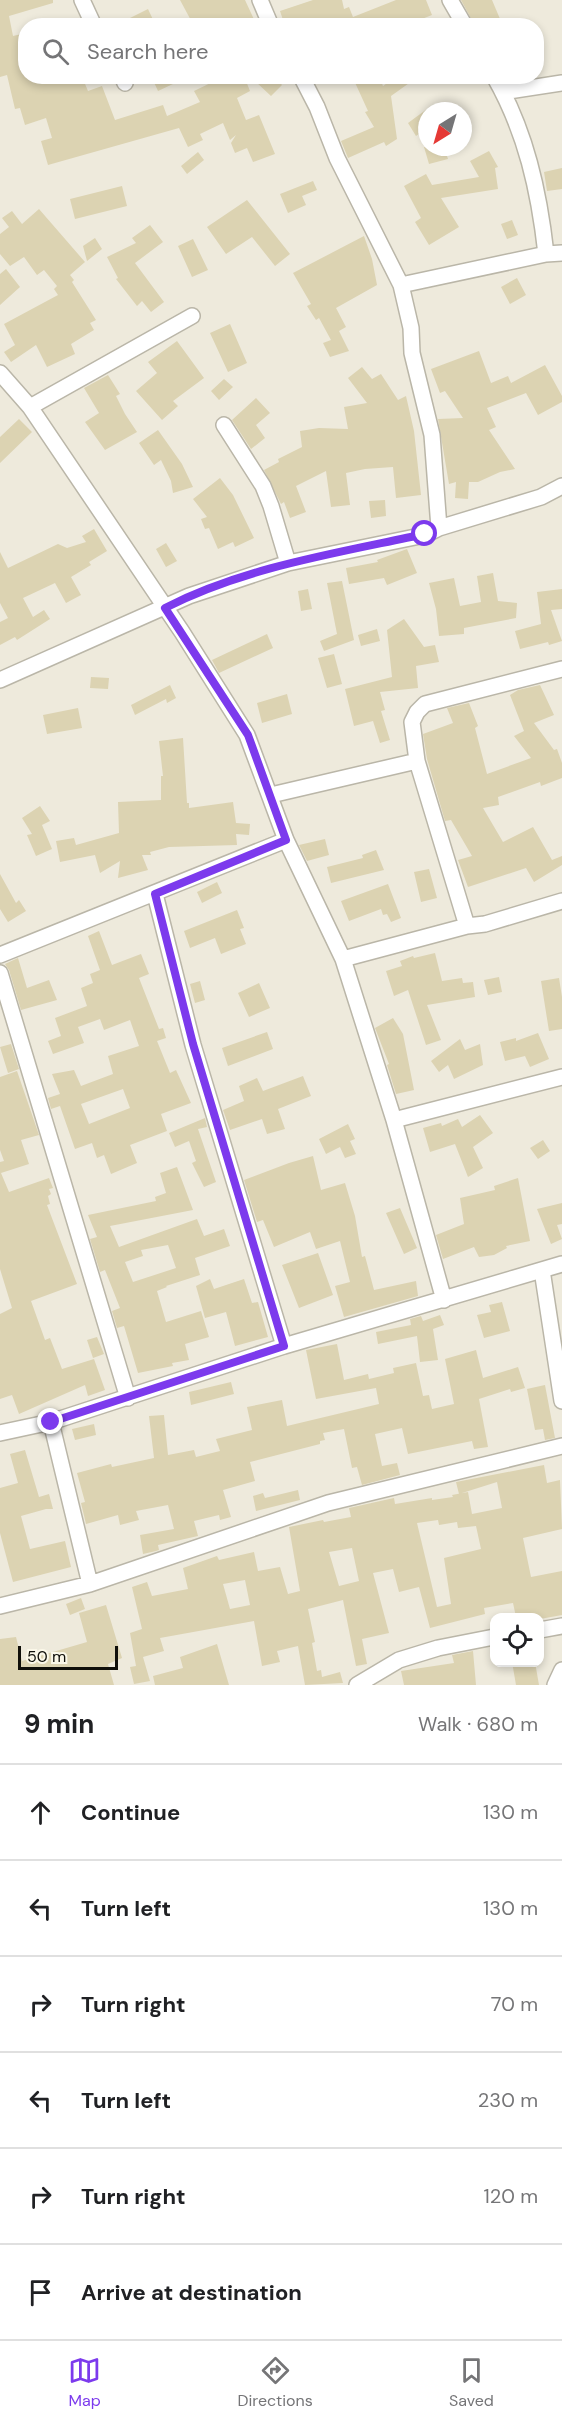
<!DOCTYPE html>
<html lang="en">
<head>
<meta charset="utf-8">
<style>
  :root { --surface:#fff; --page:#f6f6f6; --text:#202124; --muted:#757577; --line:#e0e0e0; --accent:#7c3aed }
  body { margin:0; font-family:"DM Sans",sans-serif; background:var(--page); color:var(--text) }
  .controls { position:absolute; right:18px; bottom:18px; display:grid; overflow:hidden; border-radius:12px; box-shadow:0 3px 9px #0003 }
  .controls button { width:54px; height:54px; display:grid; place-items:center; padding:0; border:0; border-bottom:2px solid var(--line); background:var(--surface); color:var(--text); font:30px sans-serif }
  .compass { position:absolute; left:418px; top:102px; width:54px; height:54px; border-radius:50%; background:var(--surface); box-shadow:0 3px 9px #0003; rotate:217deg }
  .scale { position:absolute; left:18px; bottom:15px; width:100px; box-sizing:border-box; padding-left:6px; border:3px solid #100f0a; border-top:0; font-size:16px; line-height:21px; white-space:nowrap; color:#100f0a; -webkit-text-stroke:4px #fbf8e9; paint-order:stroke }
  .stop { position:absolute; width:18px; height:18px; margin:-14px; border:4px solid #7c3aed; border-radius:50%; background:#fff }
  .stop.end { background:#7c3aed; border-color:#fff; box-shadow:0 2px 6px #0008 }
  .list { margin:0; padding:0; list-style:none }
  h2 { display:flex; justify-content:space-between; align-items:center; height:78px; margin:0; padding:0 24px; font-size:26px }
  h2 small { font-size:20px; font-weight:400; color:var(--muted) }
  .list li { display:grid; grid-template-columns:39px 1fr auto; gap:18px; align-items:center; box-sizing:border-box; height:96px; padding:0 24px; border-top:2px solid var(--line) }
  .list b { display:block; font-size:22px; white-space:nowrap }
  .list em { font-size:20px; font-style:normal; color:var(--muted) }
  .icon { flex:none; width:33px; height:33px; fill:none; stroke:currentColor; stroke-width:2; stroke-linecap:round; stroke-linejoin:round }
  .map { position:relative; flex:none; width:562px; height:1685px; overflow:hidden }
  .search { position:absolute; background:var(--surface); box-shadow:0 3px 9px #0003; left:18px; right:18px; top:18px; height:66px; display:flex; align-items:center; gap:15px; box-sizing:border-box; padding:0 21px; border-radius:24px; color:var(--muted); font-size:22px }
  .sheet { height:654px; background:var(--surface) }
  nav { display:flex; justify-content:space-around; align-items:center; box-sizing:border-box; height:84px; border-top:2px solid var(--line); background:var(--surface); font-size:16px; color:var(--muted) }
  nav a { display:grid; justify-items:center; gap:3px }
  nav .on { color:var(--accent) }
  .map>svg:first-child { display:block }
  .building { fill:#dcd3b2; fill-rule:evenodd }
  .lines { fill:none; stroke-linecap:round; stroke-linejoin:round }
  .street-casing { stroke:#bab6a8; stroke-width:18 }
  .street { stroke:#fff; stroke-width:15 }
  .route { stroke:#7c3aed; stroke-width:8 }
</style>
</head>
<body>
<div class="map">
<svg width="562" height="1685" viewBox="0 0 562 1685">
  <rect width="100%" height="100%" fill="#eeeadc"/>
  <path class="building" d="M0 0H53V3L9 16 13 36 26 33V49H23L26 76H70L71 81 83 79 88 91 102 86 115 120 163 105 167 116 200 102 194 91 225 76H244L250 91 237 98 246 120 259 115 275 154 253 162 247 148 235 153 231 143 236 135 230 140 223 123 200 134 203 140 188 147 179 128 48 165 41 141 52 138 46 118 25 125 20 108 15 109 7 75 0 77Z
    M180 0H245L257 26H220L218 21 210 26H194Z
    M313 0H342L344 9 349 7 353 17 396 0H426L432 15 404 26H285L280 11Z
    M461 0H492L503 26H475Z
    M148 9 156 26H114Z
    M151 76H190L158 91Z
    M261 76H274L282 85 271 96 256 82Z
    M352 76H379L383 86 397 76H419L391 96 397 139 386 146 384 142 348 158 341 141 374 127 365 112 368 111Z
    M427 109V128L416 136 408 123Z
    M424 147H444L448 159 429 164Z
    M489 151 498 167 495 168 498 189 441 198 459 227 429 245 415 222 421 218 404 186 426 174 432 185 479 177 470 161Z
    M198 152 204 160 187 174 181 166Z
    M562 168V189L547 191 544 172Z
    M313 181 317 190 302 196 306 205 288 213 280 194Z
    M122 186 127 206 75 219 70 199Z
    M247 200 290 254 275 266 252 237 226 254 207 227Z
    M39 209 85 262 70 275 74 280 72 282 96 320 90 323 94 330 71 344 75 354 47 367 36 345 11 362 4 352 15 345 4 324 58 295 54 289 57 286 44 270 37 275 24 257 10 266 0 254V234L9 227 2 218 12 211 22 224Z
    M512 220 518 235 507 239 501 224Z
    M150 225 163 242 135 263 164 302 151 312 142 301 137 306 116 279 118 278 107 257 136 243 132 238Z
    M364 236 372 259 377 285 336 308 346 327 339 331 349 351 330 357 323 343 331 340 319 318 316 320 307 306 311 304 293 273Z
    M95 238 102 249 87 261 83 246Z
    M193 239 208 270 192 277 178 246Z
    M6 269 20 287 0 305V274Z
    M517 278 526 295 510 304 501 287Z
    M230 324 247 363 228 372 210 333Z
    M177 341 204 378 173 401 178 406 162 420 136 391 157 373 148 362Z
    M479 351 491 383 508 376 511 383 545 365 562 396V402L538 415 526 393 487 408 496 427 489 430 515 469 500 472 478 482H469L468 499 455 498 456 482 449 484 438 419 463 418 445 391 440 393 431 369Z
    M362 367 372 379 381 374 398 400 406 396 414 431 421 495 396 498 393 467 365 469 346 473 350 505 331 507 326 471 296 486 306 512 290 518 284 502 281 504 264 470 279 462 278 459 302 447 300 431 319 428 348 429 344 407 367 403 348 378Z
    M108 375 120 394 116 396 125 414 137 432 105 450 85 422 99 413 84 388Z
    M224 379 233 387 219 400 211 391Z
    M256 398 270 413 256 425 265 438 251 449 232 420Z
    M19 419 32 432 0 463V437Z
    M158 430 182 464 193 487 173 493 171 481 161 460 154 465 139 443Z
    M220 478 233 495 254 538 235 547 233 542 218 549 209 528 205 529 201 519 207 517 193 499Z
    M385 500 386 516 371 518 369 501Z
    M94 529 107 551 89 562 91 565 71 577 81 595 66 603 55 583 23 598 33 617 44 610 50 619 17 640 15 637 0 645V622L8 618 0 603V552L8 568 58 544 67 548 86 542 82 536Z
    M166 543 177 561 166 567 156 549Z
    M407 549 417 573 387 585 384 578 349 584 346 568 378 562 377 560Z
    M493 573 498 601 517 603 516 618 464 628V634L439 636 436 609 429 583 454 578 460 606 481 602 477 576Z
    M342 581 354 640 324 651 320 641 337 634 327 583Z
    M308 589 312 609 301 611 298 591Z
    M562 589V609L551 610 562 641 549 645 548 642 520 649 515 631 541 624 537 592Z
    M404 619 424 647 435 645 439 662 416 666 418 688 380 692 385 710 381 711 390 740 380 743 373 721 354 726 345 689 392 677 387 630Z
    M377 629 380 641 361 646 358 635Z
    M267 634 273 648 219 673 212 660Z
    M334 654 342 684 327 688 318 658Z
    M91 677 109 678 108 689 90 688Z
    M170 685 176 698 167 703 166 699 135 715 131 705Z
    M540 685 554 715 534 723 554 750 557 749 562 763V778L541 786 540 782 498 797 499 805 483 808 503 842 533 827 552 860 562 856V865L534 882 526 868 468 887 458 860 472 856 451 820 445 821 427 759 423 734 453 723 447 708 469 703 478 726 475 728 487 774 531 758 514 736 524 731 510 695 518 690Z
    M287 694 292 714 262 723 257 703Z
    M78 708 82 728 47 734 43 715Z
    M183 738 187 803H189V808L233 802 236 823 250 824 249 835 236 834 237 845 169 847 150 852 151 855H142L148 870 118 878 120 861 100 873 95 855 60 862 56 841 74 838 76 845 119 833 118 802 161 800V776H163L159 741Z
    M40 806 50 821 42 825 52 849 36 856 27 835 32 834 22 818Z
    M325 839 329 855 307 861 299 845Z
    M376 850 384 870 331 883 327 867 363 858 362 855Z
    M429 869 437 898 421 902 414 872Z
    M0 874 16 903 19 900 26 911 8 922 0 909Z
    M217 882 222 893 202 903 197 892Z
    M388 884 401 918 391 922 387 914 383 915 381 909 349 921 341 901Z
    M237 910 244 928 240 929 246 944 221 954 215 938 190 948 184 931Z
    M99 931 112 965 141 954 149 974 139 978 159 1029 163 1028 166 1038 157 1041 170 1073 176 1070 191 1103 161 1114 167 1131 130 1145 137 1163 111 1174 104 1155 97 1158 92 1143 75 1149 60 1106 51 1109 48 1098 60 1094 52 1074 74 1070 81 1086 113 1074 108 1056 139 1046 130 1020 104 1030 100 1019 78 1027 84 1043 53 1054 48 1041 61 1036 55 1018 87 1006 81 988 93 983 90 974 100 970 88 936ZM123 1089 130 1108 89 1124 81 1104Z
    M435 953 442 981 462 978 463 983 473 982 475 997 427 1005 441 1040 426 1045 408 990 394 996 386 971 402 966 400 961 413 956 414 958Z
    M18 958 27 988 49 980 57 1000 21 1010 9 970 5 964Z
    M499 977 502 992 488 995 484 980Z
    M559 978 562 997V1029L549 1031 541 981Z
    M200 981 205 1000 195 1003 190 984Z
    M259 983 270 1008 249 1017 238 993Z
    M393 1018 403 1034 414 1090 396 1094 387 1065 389 1064 375 1028Z
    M267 1032 273 1049 228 1066 222 1048Z
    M538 1033 549 1059 530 1067 525 1056 505 1061 500 1042 516 1038V1041Z
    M460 1039 465 1050 480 1044 483 1065 454 1079 448 1065 439 1072 431 1061Z
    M11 1044 19 1069 8 1073 0 1047Z
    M17 1071 39 1135 21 1140 29 1164 1 1173 9 1192 49 1178 53 1188 49 1189 51 1194 48 1196 50 1204 47 1205 77 1284 31 1301 45 1340 50 1338 62 1369 94 1359 105 1390 88 1396 85 1385 19 1414 12 1395 0 1399V1314L12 1308 0 1269V1162L4 1161 0 1150V1077Z
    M303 1076 311 1096 278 1109 285 1129 267 1134 262 1119 230 1130 223 1110 244 1101 239 1086 257 1078 263 1091Z
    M480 1115 493 1133 473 1147 483 1168 468 1177 455 1144 430 1152 423 1128 441 1123 442 1126 458 1119 462 1127Z
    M205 1118 207 1127 198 1129 216 1182 204 1187 192 1163 196 1161 189 1141 175 1147 169 1133Z
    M348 1124 355 1139 350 1141 356 1154 345 1158 340 1147 326 1154 319 1139Z
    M543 1140 550 1151 538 1159 530 1148Z
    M313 1156 321 1190 345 1183 355 1216 362 1257 365 1256 374 1290 416 1281 418 1296 344 1317 335 1286 350 1282 340 1241 316 1249 310 1232 274 1247 263 1220 257 1222 244 1180 289 1163Z
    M177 1167 193 1210 110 1226 119 1247 197 1219 204 1236 224 1229 230 1246 195 1258 200 1275 166 1286 167 1287 157 1291 166 1322 201 1311 209 1337 185 1344 189 1360 172 1363 173 1366 138 1373 124 1326 117 1328 112 1311 120 1308 105 1270 100 1272 90 1239 97 1237 88 1215 156 1201 155 1197 166 1193 160 1173ZM168 1245 176 1268 133 1282 125 1262 143 1256 141 1250Z
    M518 1178 530 1241 506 1246 507 1248 494 1255 479 1257 474 1247 443 1259 436 1235 464 1224 460 1198 495 1190 494 1186Z
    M562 1203V1224L557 1225 562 1239 551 1244 537 1209Z
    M400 1208 417 1248 404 1254 386 1213Z
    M318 1253 333 1295 299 1308 282 1265Z
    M210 1279 214 1289 244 1279 252 1303 258 1302 268 1337 235 1346 226 1312 205 1318 196 1286Z
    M502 1302 510 1331 484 1338 477 1315 491 1312 489 1305Z
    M440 1315 444 1325 433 1329 438 1360 420 1362 417 1336 378 1344 376 1332 411 1325 410 1319 421 1316 423 1321Z
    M97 1337 104 1354 93 1358 87 1340Z
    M337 1344 344 1380 368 1374 369 1379 394 1373 393 1368 416 1363 423 1396 429 1395 432 1409 454 1404 445 1359 476 1350 483 1378 518 1367 525 1388 511 1392 510 1389 479 1399 488 1447 474 1449 472 1441 408 1454 402 1428 375 1434 382 1466 397 1463 400 1475 362 1485 357 1467 352 1468 344 1429 323 1433 325 1440 320 1441V1444L250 1462 255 1481 223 1490 231 1517 220 1520 219 1515 194 1521 198 1536 158 1545 159 1550 156 1551 143 1554 140 1535 174 1529 168 1505 136 1511 139 1520 120 1525 118 1515 86 1524 81 1503 85 1502 77 1473 111 1464 112 1467 154 1458 149 1416 164 1415 168 1455 194 1450 196 1457 220 1451 216 1439 252 1430 247 1407 282 1400 287 1426 379 1404 376 1388 316 1399 306 1350Z
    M231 1382 234 1394 191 1405 189 1392Z
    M545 1385 555 1438 545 1440 543 1429 535 1430 527 1389Z
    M94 1424 96 1435 75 1440 72 1429Z
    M25 1450 39 1497 49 1494 53 1509H46L21 1516 30 1549 65 1541 71 1567 13 1582 0 1533V1488L18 1483 10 1454Z
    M544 1465 547 1483 560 1480 562 1529 523 1538 531 1577 562 1571V1615L540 1619V1617H516L513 1603 484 1608 485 1614 430 1628 419 1587 399 1592 393 1569 373 1573 389 1633 362 1639 367 1664 356 1666 343 1600 308 1609 315 1642 312 1643 317 1671 321 1670 322 1677 340 1672 343 1683 305 1685 298 1646 277 1651 280 1662 262 1666 254 1621 160 1638 164 1651 143 1657 150 1681 134 1684 130 1667 136 1666 130 1633 142 1629 132 1587 147 1582 152 1596 188 1589 183 1568 217 1556 219 1560 254 1552 258 1571 280 1567 288 1594 300 1591 289 1527 323 1520 324 1522 351 1517 349 1508 394 1498 395 1504 432 1498V1500L453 1497 452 1495 468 1492 472 1514 502 1508 497 1482 459 1494 456 1482ZM438 1520 439 1525 457 1522 458 1528 476 1526 481 1549 444 1558 451 1604 437 1607 417 1523ZM352 1548 359 1581 339 1586 329 1552ZM245 1580 250 1605 230 1609 223 1584Z
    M298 1490 300 1500 256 1511 253 1496 263 1493 265 1498Z
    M81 1598 85 1609 70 1615 66 1604Z
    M106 1605 122 1658 108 1664 114 1685H0V1639L16 1637 22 1661 87 1642 79 1613Z
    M217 1644 229 1685H155L153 1676 183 1668 180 1657Z
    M473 1651 476 1685H404L401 1671 454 1663 452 1655Z
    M512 1662H535L539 1685H516Z"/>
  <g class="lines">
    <g class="street-casing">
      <path id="street" d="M82 0 94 26
        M260 0 271 26
        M450 0 465 26
        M122 76 125 83
        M301 76 317 107 337 158 401 285 411 328 412 353 432 435 439 528
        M494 76C526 132 539 191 546 254
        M503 92 562 83
        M401 285 546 254 562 253
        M0 373 30 407 182 632 247 735 286 840 343 959 394 1120 444 1300
        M30 407 192 316
        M224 425 263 486 271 506 288 563
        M0 680 189 596 288 563 425 535 439 528 541 497 562 486
        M271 795 417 761
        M155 894 193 1045 284 1346
        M467 926 417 761 412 722 417 712 425 704 562 669
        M0 955 286 840
        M343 959 467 926 485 924 562 901
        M0 973 128 1398
        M394 1120 562 1077
        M542 1270 562 1401
        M51 1422 90 1584
        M0 1433 51 1422 284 1346 562 1264
        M0 1606 90 1584 328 1503 562 1446
        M540 1630 562 1626
        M357 1685 399 1660 438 1648 494 1637
        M555 1685 562 1670"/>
    </g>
    <use href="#street" class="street"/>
  </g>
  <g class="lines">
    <path class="route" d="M51 1422 284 1346 193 1044 155 894 286 840 248 735 165 608C245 567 337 553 425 534"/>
  </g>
</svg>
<div class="controls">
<button><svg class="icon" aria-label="locate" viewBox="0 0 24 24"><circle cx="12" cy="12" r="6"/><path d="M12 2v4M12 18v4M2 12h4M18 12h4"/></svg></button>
</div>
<svg class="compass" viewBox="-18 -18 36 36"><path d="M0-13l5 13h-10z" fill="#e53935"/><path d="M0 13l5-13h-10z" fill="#757577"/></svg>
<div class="scale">50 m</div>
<div class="stop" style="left:425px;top:534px"></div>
<div class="stop end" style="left:51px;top:1422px"></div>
<div class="search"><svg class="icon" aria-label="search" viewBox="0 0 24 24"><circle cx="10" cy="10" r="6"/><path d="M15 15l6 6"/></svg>Search here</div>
</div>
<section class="sheet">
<h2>9 min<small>Walk · 680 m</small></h2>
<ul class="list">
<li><svg class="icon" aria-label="ahead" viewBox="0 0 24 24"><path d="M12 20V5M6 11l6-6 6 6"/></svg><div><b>Continue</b></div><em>130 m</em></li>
<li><svg class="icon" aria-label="left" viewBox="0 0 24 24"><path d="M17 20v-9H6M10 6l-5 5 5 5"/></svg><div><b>Turn left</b></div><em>130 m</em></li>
<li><svg class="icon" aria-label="right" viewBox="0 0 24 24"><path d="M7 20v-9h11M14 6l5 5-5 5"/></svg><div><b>Turn right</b></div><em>70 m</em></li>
<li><svg class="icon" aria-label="left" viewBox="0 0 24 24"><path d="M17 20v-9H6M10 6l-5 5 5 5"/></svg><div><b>Turn left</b></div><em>230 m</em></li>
<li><svg class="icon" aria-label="right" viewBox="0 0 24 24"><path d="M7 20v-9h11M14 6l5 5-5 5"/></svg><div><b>Turn right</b></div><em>120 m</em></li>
<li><svg class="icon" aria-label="arrive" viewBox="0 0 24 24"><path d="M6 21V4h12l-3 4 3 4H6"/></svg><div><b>Arrive at destination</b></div></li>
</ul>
</section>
<nav>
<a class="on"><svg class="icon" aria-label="map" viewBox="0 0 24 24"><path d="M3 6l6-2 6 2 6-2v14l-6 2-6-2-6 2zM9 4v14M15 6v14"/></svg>Map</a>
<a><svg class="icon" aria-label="directions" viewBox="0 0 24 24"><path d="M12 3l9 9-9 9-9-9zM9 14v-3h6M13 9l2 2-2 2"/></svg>Directions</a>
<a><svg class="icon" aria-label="saved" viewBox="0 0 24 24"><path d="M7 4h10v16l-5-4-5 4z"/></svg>Saved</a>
</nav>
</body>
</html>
